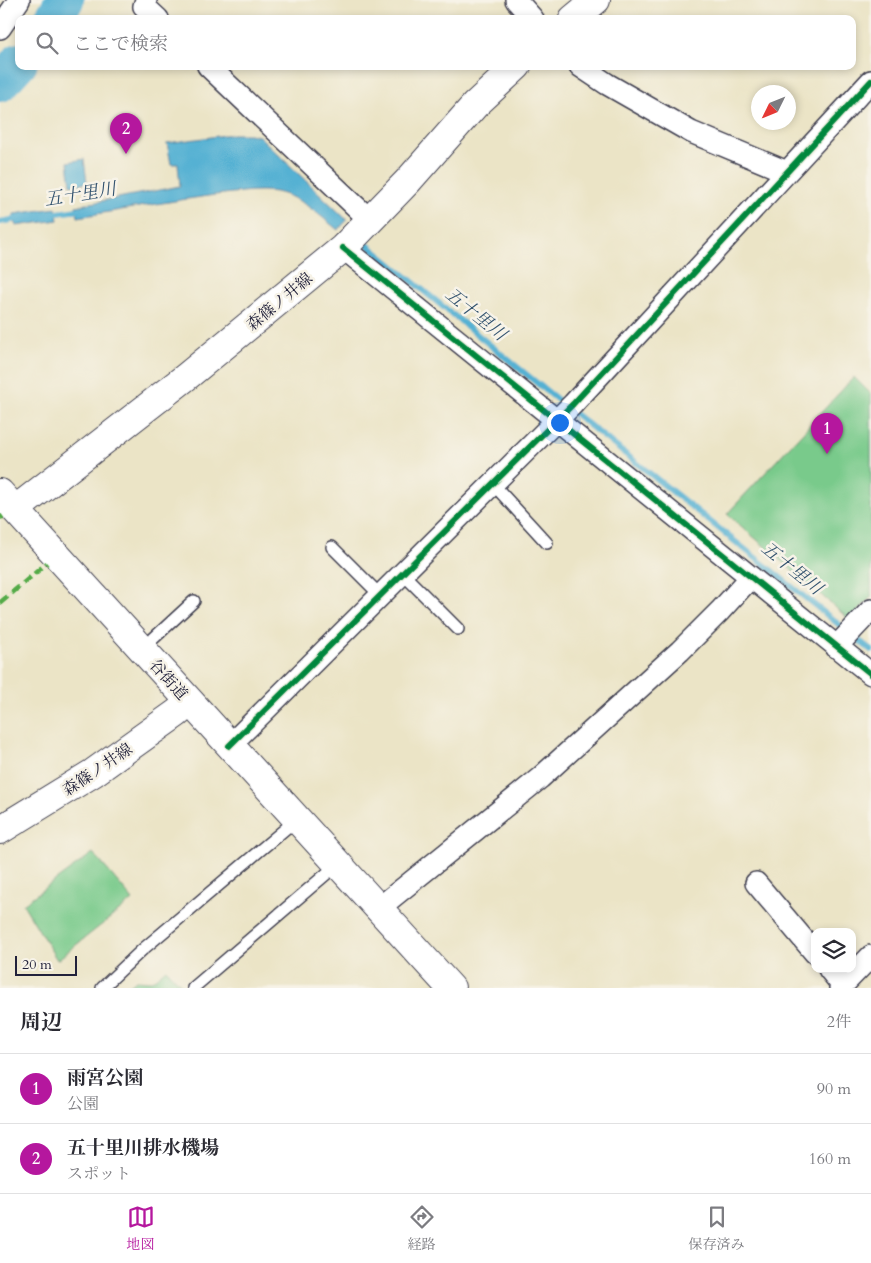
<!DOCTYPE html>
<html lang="ja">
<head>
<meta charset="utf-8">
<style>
  :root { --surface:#fff; --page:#f7f7f7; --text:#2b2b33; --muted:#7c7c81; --line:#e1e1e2; --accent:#b5179e }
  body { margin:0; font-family:Cardo,"Noto Serif JP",serif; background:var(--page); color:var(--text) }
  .controls { position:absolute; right:15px; bottom:15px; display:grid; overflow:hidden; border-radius:10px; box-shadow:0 2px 8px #0003 }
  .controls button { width:45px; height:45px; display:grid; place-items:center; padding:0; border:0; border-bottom:1px solid var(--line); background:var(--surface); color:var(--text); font:25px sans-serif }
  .compass { position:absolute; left:751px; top:85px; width:45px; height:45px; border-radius:50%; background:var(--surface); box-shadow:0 2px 8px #0003; rotate:227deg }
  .scale { position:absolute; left:15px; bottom:12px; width:62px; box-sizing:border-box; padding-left:5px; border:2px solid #22223b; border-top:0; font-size:14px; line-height:18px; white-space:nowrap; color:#22223b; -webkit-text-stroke:4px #f7f3e8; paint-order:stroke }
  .you { position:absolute; left:559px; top:422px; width:18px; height:18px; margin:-12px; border:4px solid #fff; border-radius:50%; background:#1a73e8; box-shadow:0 0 0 8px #1a73e833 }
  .badge { display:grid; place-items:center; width:32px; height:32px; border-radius:50%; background:var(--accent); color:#fff; font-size:16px; font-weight:700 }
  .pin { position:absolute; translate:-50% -41px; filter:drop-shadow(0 1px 2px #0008) }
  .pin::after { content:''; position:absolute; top:26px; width:18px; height:15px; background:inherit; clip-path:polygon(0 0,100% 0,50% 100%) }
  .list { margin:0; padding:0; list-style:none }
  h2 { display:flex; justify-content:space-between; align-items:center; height:65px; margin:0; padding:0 20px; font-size:21px }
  h2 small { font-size:16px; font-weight:400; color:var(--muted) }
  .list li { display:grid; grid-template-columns:32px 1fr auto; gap:15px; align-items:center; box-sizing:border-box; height:70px; padding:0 20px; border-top:1px solid var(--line) }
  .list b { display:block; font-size:19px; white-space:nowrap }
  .list p { margin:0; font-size:16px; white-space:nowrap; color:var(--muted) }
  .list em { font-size:16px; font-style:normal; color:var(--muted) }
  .icon { flex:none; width:28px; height:28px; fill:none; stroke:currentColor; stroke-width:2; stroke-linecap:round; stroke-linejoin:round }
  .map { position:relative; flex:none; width:871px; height:988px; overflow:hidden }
  .search { position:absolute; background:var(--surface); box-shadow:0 2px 8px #0003; left:15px; right:15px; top:15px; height:55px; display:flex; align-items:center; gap:12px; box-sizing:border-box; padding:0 18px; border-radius:10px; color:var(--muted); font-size:19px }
  .sheet { height:205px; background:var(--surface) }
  nav { display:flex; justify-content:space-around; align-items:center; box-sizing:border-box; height:70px; border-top:1px solid var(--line); background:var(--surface); font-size:14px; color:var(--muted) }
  nav a { display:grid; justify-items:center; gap:2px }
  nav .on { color:var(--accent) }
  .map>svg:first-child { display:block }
  .green { fill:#79ca8b; stroke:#4e7663 }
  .water { fill:#55b1d3; stroke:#3c6a87 }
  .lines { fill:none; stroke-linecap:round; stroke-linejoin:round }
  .stream { stroke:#55b1d3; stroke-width:6 }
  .river { stroke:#55b1d3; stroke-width:38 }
  .lane-casing { stroke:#403f50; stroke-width:14 }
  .street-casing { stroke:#403f50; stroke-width:24 }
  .secondary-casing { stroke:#403f50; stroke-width:30 }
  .lane { stroke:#fff; stroke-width:11 }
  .street { stroke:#fff; stroke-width:21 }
  .secondary { stroke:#fff; stroke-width:28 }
  .quiet { stroke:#53aa46; stroke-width:5; stroke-dasharray:10 5; stroke-linecap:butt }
  .cycleway-casing { stroke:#f7f3e8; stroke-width:9 }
  .cycleway { stroke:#00873e; stroke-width:6 }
  .labels { text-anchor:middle; stroke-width:5; stroke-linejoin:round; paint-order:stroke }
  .street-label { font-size:16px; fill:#22223b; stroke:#f7f3e8 }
  .water-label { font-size:18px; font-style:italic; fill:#345470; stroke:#f7f3e8 }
</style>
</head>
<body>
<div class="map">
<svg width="871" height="988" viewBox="0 0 871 988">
  <rect width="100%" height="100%" fill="#f7f3e8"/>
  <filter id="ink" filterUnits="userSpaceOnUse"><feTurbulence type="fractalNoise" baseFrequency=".02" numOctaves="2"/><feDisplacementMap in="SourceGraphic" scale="10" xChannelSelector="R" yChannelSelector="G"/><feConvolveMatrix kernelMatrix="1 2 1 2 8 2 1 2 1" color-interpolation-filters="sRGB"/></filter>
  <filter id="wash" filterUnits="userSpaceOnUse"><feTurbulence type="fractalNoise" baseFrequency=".0096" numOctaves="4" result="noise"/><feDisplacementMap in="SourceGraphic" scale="20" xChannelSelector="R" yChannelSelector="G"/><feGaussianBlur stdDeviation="1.12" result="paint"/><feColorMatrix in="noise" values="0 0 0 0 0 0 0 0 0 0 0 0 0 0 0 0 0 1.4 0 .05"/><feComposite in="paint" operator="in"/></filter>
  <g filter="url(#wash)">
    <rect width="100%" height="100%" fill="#ebe4c6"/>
    <path class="green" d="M854 377 871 394V597L850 620 727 514Z
      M93 853 133 900 57 960 23 904Z
      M166 969 184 988H126L136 980 152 981Z"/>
    <path class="water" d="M233 134H250L259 136 347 220 338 230C319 215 301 197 276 192 257 189 234 193 215 195 169 201 124 210 78 217L76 206 180 186 178 164H171L167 143Z
      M84 159 87 183 71 185 68 162Z
      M56 208 58 220 16 226 14 214Z"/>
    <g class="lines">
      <path class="stream" d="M50 214 85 209
        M0 222 23 218
        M360 239 559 401 871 650"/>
      <path class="river" d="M53 19 65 0
        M0 83 19 62"/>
    </g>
  </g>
  <g filter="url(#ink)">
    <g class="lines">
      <g class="lane-casing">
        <path id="lane" d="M493 484 547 543
          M332 547 380 595
          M403 574 458 629
          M142 649 194 601
          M102 988 142 950 297 819
          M193 988 338 864"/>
      </g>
      <g class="street-casing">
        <path id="street" d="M146 0 144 6 158 19
          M516 0 533 19
          M0 28 19 0
          M208 66 370 220
          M580 66 607 84 691 132 787 172
          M343 248 871 674
          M836 647 871 610
          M229 746 573 404 871 81
          M756 883 815 953
          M379 908 540 778 680 651 720 611 751 577
          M829 969 843 986
          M840 988 871 956"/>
      </g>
      <g class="secondary-casing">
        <path id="secondary" d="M573 19 596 0
          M0 493 451 988
          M16 509 186 377 343 248 408 181 475 105 517 66
          M0 830 93 773 177 713 190 702"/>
      </g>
      <use href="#lane" class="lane"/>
      <use href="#street" class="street"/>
      <use href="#secondary" class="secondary"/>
      <path class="quiet" d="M0 518 3 516
        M0 603 47 563"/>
      <g class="cycleway-casing">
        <path id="cycleway" d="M343 248 871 674
          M229 746 573 404 871 81"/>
      </g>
      <use href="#cycleway" class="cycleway"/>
    </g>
  </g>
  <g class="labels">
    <g class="street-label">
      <text transform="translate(279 301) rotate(-40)" y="6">森篠ノ井線</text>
      <text transform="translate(169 679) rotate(48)" y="6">谷街道</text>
      <text transform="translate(97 769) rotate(-34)" y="6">森篠ノ井線</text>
    </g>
    <g class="water-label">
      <text transform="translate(80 194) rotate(-9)" y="6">五十里川</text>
      <text transform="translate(476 314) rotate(39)" y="6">五十里川</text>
      <text transform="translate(792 568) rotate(39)" y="6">五十里川</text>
    </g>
  </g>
</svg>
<div class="controls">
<button><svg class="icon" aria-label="layers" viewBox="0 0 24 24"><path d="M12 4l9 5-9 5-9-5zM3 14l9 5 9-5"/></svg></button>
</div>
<svg class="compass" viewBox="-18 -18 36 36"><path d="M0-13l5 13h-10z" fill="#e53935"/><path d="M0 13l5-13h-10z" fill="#7c7c81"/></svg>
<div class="scale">20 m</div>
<div class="you"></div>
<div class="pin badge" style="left:827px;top:454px">1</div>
<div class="pin badge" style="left:126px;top:154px">2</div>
<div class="search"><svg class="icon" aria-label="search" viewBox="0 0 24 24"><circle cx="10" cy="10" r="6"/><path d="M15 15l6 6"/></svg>ここで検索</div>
</div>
<section class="sheet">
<h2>周辺<small>2件</small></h2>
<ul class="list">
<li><span class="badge">1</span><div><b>雨宮公園</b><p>公園</p></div><em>90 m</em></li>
<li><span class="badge">2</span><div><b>五十里川排水機場</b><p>スポット</p></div><em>160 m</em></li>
</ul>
</section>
<nav>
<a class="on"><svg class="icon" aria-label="map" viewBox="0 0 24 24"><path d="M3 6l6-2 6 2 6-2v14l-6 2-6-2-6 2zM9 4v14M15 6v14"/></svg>地図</a>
<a><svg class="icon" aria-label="directions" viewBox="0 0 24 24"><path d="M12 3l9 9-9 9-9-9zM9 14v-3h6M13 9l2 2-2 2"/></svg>経路</a>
<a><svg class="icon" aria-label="saved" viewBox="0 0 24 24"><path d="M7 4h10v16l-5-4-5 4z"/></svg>保存済み</a>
</nav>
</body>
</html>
